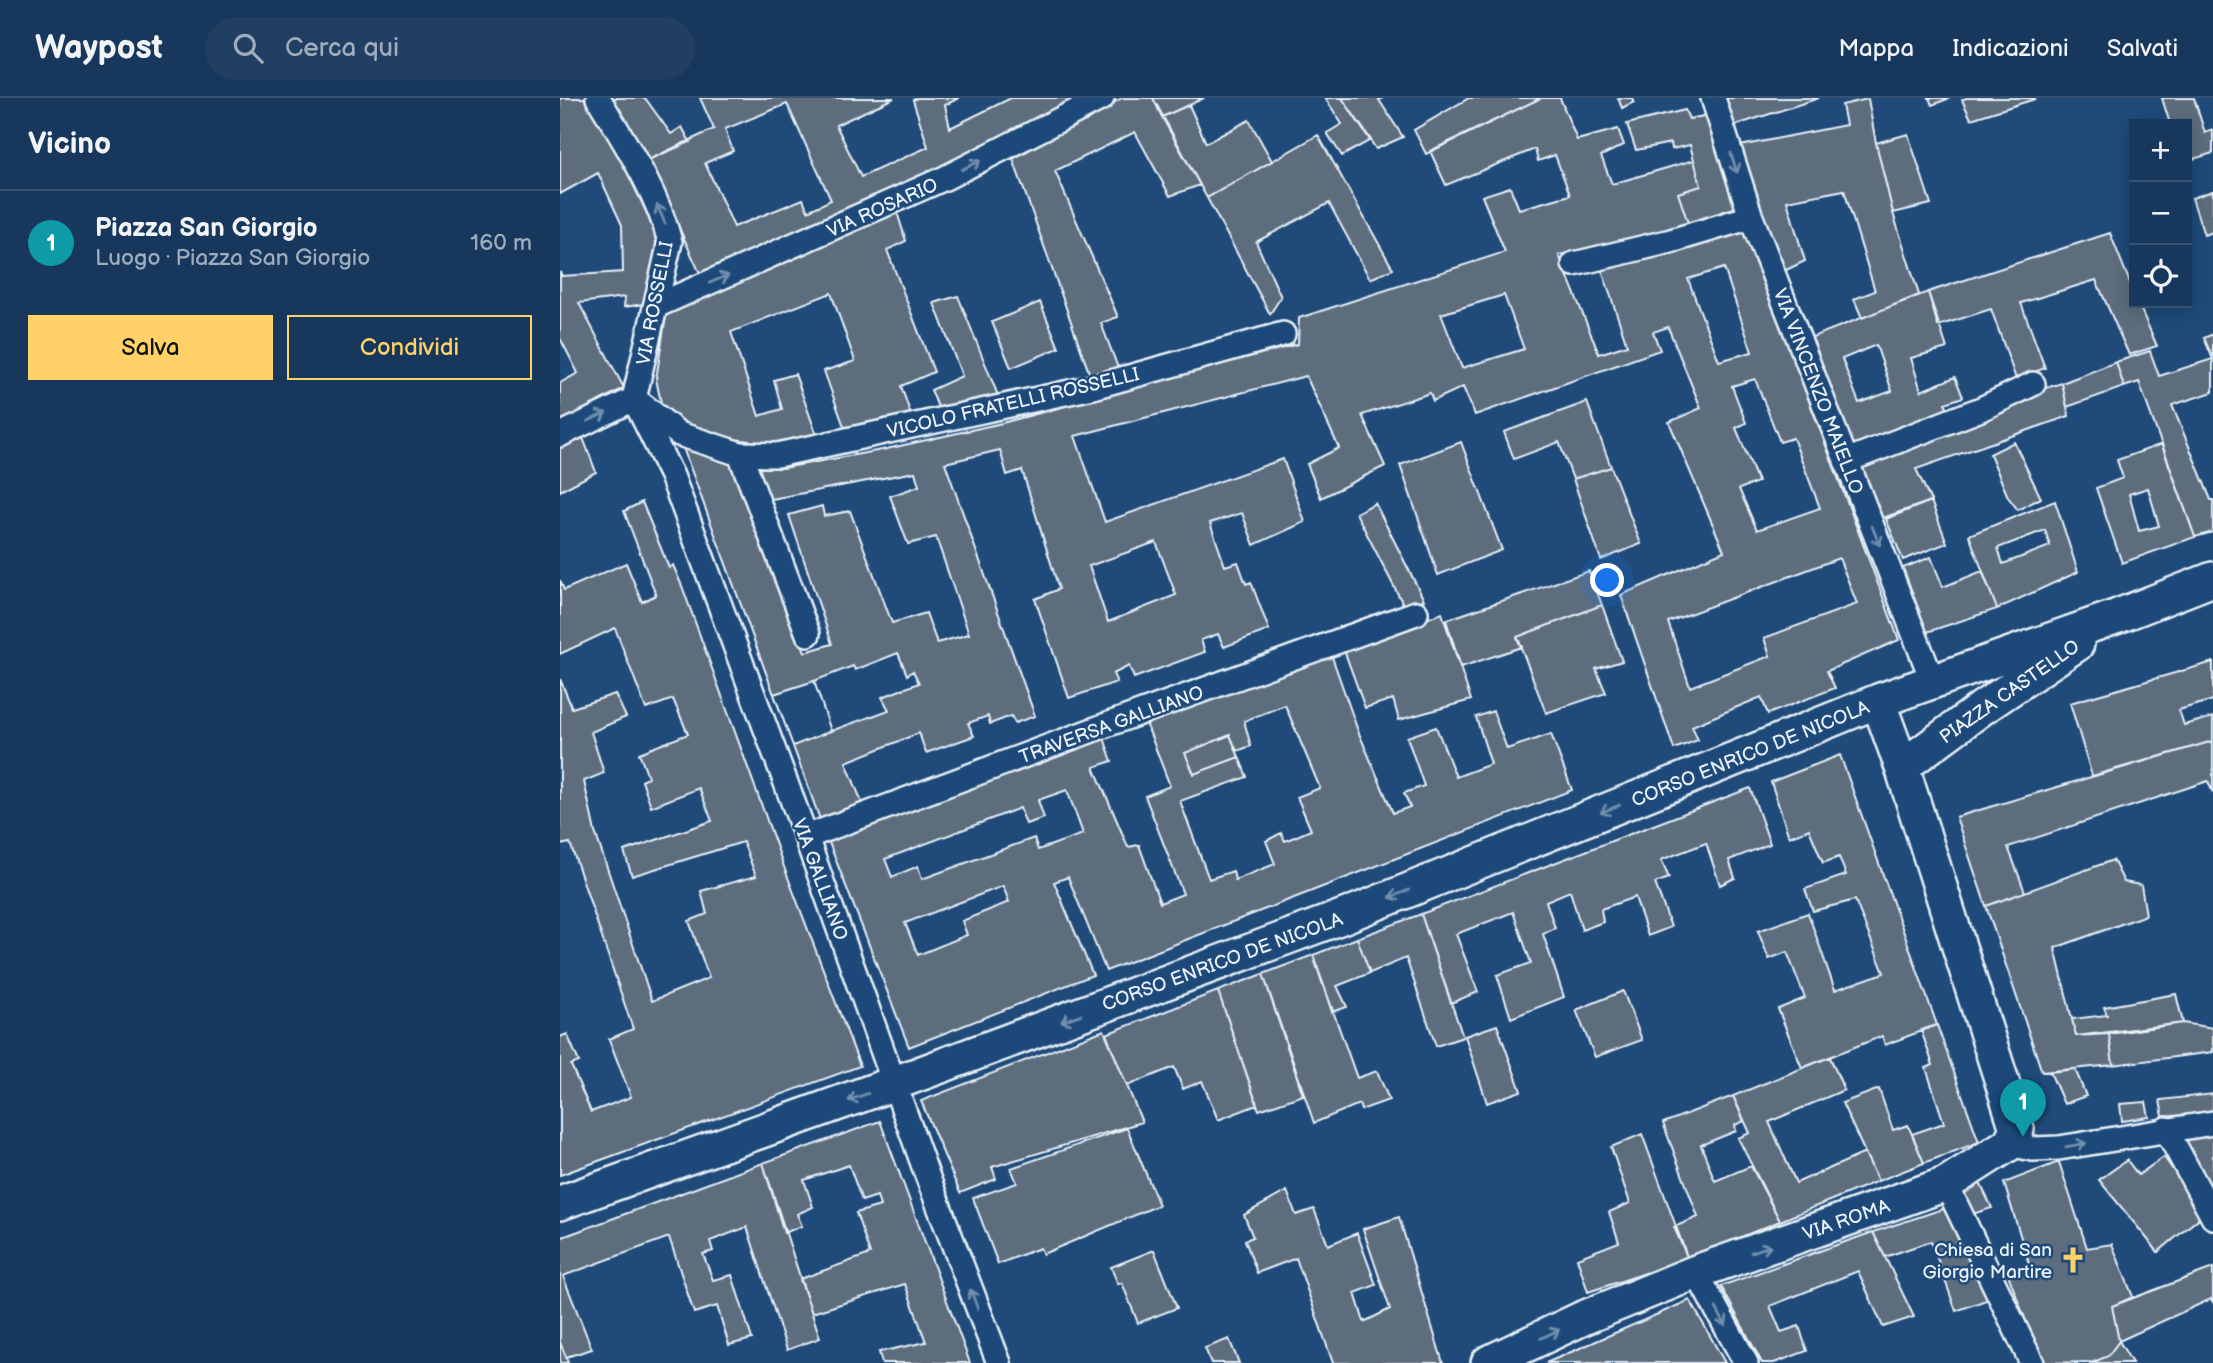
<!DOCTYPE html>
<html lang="it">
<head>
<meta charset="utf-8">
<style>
  :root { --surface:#17385c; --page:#203f62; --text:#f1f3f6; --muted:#9eacbb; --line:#365272; --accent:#ffd166 }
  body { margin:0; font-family:"Balsamiq Sans",sans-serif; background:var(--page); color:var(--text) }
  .controls { position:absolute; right:21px; top:21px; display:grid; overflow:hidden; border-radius:0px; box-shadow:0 4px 18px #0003 }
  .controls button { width:63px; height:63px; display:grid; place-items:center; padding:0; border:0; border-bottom:2px solid var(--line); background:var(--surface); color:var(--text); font:35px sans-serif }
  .you { position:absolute; left:1048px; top:483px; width:24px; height:24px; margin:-18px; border:5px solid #fff; border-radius:50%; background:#1a73e8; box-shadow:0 0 0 10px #1a73e833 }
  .badge { display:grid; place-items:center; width:46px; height:46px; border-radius:50%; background:var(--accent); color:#fff; font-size:23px; font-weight:700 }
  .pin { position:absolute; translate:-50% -58px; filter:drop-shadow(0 2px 4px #0008) }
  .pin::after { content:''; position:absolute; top:37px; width:24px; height:21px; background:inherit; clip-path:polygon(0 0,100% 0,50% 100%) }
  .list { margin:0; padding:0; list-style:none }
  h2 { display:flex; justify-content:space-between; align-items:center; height:91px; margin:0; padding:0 28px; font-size:30px }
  h2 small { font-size:23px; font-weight:400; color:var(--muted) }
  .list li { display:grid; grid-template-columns:46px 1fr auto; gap:21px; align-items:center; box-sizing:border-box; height:105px; padding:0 28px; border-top:2px solid var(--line) }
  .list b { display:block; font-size:26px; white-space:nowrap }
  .list p { margin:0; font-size:23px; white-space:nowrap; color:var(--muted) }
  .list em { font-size:23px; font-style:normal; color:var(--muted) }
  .actions { display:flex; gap:14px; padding:21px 28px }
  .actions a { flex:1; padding:16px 0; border:2px solid var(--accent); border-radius:0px; text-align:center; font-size:24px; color:var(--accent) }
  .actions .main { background:var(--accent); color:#111 }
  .icon { flex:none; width:38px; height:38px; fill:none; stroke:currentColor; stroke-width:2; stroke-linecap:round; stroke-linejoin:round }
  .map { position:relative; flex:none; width:1653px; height:1265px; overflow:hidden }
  header { display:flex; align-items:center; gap:42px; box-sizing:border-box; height:98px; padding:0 35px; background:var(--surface); border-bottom:2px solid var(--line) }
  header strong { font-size:33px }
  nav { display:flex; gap:38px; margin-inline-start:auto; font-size:24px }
  .search { width:490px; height:63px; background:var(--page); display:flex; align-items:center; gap:18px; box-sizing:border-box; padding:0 24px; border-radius:38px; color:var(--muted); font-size:26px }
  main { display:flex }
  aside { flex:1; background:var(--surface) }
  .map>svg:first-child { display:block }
  .building { fill:#5d6d7d; stroke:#e8f1f8; stroke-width:2; fill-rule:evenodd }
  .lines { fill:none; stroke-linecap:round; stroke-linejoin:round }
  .street-casing { stroke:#e8f1f8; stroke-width:28 }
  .secondary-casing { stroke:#e8f1f8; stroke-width:38 }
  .street { stroke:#1f4a7a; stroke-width:23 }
  .secondary { stroke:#1f4a7a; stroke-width:33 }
  .oneway { stroke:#6f8dac }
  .labels { text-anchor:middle; stroke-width:5; stroke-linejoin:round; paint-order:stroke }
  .street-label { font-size:19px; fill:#e8f1f8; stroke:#1f4a7a }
  .poi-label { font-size:19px; fill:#e8f1f8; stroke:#1f4a7a; text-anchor:end }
</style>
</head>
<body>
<header>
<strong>Waypost</strong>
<div class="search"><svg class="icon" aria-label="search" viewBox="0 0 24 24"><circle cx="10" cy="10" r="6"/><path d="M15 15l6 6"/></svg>Cerca qui</div>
<nav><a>Mappa</a><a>Indicazioni</a><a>Salvati</a></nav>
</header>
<main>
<aside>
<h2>Vicino<small></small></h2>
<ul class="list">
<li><span class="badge" style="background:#0f9aa8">1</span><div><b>Piazza San Giorgio</b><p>Luogo · Piazza San Giorgio</p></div><em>160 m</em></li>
</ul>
<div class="actions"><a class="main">Salva</a><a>Condividi</a></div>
</aside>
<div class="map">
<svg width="1653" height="1265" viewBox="0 0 1653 1265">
  <rect width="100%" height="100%" fill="#1f4a7a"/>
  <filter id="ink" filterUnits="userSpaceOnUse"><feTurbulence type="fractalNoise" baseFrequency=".0143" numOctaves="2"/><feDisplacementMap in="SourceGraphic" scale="14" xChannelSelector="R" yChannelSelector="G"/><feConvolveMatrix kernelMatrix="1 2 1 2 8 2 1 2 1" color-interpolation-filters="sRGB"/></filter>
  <g filter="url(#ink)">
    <path class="building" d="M0 0H24L61 61 94 130 96 146 84 206 64 209 65 199 19 205 64 290 0 324V285L18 275 0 240V174L2 178 63 174 62 127 38 75 0 96Z
      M48 0H85L111 36 122 29 130 44 88 62Z
      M140 0H334L276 27 301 79 368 49 353 2 357 0H399L385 7 390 30 451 0H524L449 40 143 182 88 62 154 31ZM227 6 271 102 248 113 243 101 174 129 145 65 173 53 165 31Z
      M562 0H593L640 87 610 98 575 34 495 73 558 219 541 225 558 270 530 277 453 61Z
      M593 0H644L602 19Z
      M765 0H782L811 42 782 58 767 35 782 26Z
      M782 0H823L819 2 843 39 816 51Z
      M909 0H981L866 56 854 32Z
      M981 0H1000L1017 42 1058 31 1064 47 1041 58 1052 86 1134 62 1141 88 1118 95 1128 125 1077 140 999 157 1039 256 1067 247 1042 172 1185 132 1339 542 1267 573 1275 590 1208 616 1201 599 1132 628 1138 642 1114 651 1061 497 1164 453 1109 324 1141 310 1108 229 1093 234 1100 252 915 317 903 289 873 303 870 295 802 317 825 368 761 400 747 366 779 350 746 278 515 338 545 424 723 361 745 424 694 447 682 415 650 425 665 468 678 464 686 486 691 484 709 532 664 549 658 536 641 542 645 554 574 580 569 568 553 576 557 584 509 600 475 501 499 491 462 372 447 377 440 352 385 365 475 618 455 625 451 618 430 626 428 618 408 625 414 638 366 655 359 635 286 664 304 710 261 724 122 347 178 369 245 554 272 546 229 417 262 408 264 418 290 413 332 525 366 515 377 545 409 536 376 439 348 446 330 398 359 388 355 374 201 403 194 370H223L322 352 442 325 738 246 739 220 945 154 922 98 950 89 959 111 1010 97 995 57 978 63 975 51 886 87 870 53ZM1164 170 1192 254 1159 263 1128 181ZM944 197 964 251 902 270 881 216ZM1195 281 1220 344 1233 340 1260 410 1197 432 1179 391 1198 384 1176 330 1186 325 1172 288ZM596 444 616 497 548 524 529 468ZM1279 460 1297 506 1204 540 1210 558 1130 589 1108 524ZM338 555 347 577 353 573 359 585 322 599 329 612 271 633 254 583 293 568 295 572Z
      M1058 0H1072L1074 4 1062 10Z
      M1164 0H1259L1173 28Z
      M1369 0H1390L1372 7Z
      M1406 0H1474L1475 1 1411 21 1402 2Z
      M1602 0H1634L1645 35 1653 32V55L1627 63V26H1610Z
      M1308 1 1316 45 1333 115 1359 197 1302 220 1294 201 1315 193 1284 92 1227 103 1245 163 1222 174 1180 48 1286 27 1282 7Z
      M629 7 646 45 689 22 712 63 647 100 602 19Z
      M1125 12 1129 21 1148 17 1177 109 1128 125 1118 95 1141 88 1130 47 1112 51 1111 45 1076 52 1067 26Z
      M1348 36 1371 106 1333 115 1316 45Z
      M758 37 833 171 810 181 769 105 696 144 721 199 710 216 647 100Z
      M1653 93V134L1644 137 1632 100Z
      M337 114 346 143 327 152 374 274 341 288 352 320 286 334 264 273 295 263 271 195 171 234 199 318 222 311 214 282 235 276 258 341 222 347 149 338 126 330 101 305 96 281 106 217Z
      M1550 135 1574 195V205H1578L1597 248 1569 257 1536 182 1461 205 1485 270 1456 281 1431 211 1378 228 1368 194Z
      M1368 194 1387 250 1351 260 1361 293 1395 279 1403 299 1385 305 1388 311 1290 353 1247 241ZM1316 247 1332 293 1299 305 1282 261Z
      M398 198 439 300 380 314 371 292 402 278 374 205Z
      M480 204 499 250 451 270 432 224Z
      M1653 236V294L1612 307 1651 402H1653V434L1635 439 1579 284 1564 289 1556 264 1590 253 1599 278 1653 261 1644 240Z
      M1556 264 1564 289 1507 309 1502 285Z
      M1502 285 1509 318 1356 371 1371 403 1317 422 1300 367 1469 295Z
      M1027 304 1051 369 1013 381 999 344 954 361 944 334Z
      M22 337 36 374 0 393V348Z
      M901 344 942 452 878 477 840 367Z
      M1454 344 1481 400 1458 412 1448 399 1430 356Z
      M1602 346 1635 439 1562 465 1536 390 1563 380 1557 362ZM1588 390 1599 428 1579 433 1569 396Z
      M1051 369 1081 446 1041 462 1013 381Z
      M1371 403 1387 445 1343 462 1326 421Z
      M1495 403 1518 474 1437 511 1409 437ZM1485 432 1490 448 1443 466 1438 450Z
      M82 404 109 470 113 467 122 488 224 769 300 968 0 1077V939L7 936 19 964 11 967 31 1014 71 999 49 941 73 931 10 745 0 747V581L12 610 55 596 66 619 31 634 44 675 24 683 35 734 92 903 149 880 129 823 147 816 141 793 196 778 183 744 72 778 64 753 152 723 139 690 91 709 82 683 88 679 79 655 128 636 113 601 86 611 55 530 0 556V482L4 492 66 465 82 504 96 497 64 413Z
      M815 405 864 502 844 508 796 415Z
      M1371 459 1383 489 1422 473 1437 511 1367 534 1343 470Z
      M1029 473 1042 507 957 539 962 549 901 569 886 522Z
      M1042 507 1062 563 1036 571 1046 595 986 615 957 539Z
      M882 515 911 602 839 622 833 601 805 610 784 552Z
      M771 556 798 633 833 715 850 709 844 695 864 688 847 639 876 629 896 679 931 666 916 619 933 613 947 651 991 636 1012 692 546 873 508 779 494 784 533 877 349 949 268 742 544 640 552 663 534 669 568 749 579 747 600 805 623 796 585 698 610 688 586 625ZM725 607 760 690 737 699 751 732 725 743 721 735 706 743 715 766 675 782 673 773 649 781 620 703 687 679 679 659 634 676 625 655 670 637 677 653 691 648 684 623ZM507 692 523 736 478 752 474 740 362 781 358 768 332 779 325 761 460 710 466 726 484 720 478 702ZM443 788 449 804 402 823 407 837 358 857 345 825Z
      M1653 564V602L1619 612 1624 627 1653 619V643L1532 678 1510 605Z
      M254 583 271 633 233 648 214 596Z
      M670 637 679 659 634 676 625 655Z
      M1653 643V695L1648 683 1448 749 1465 794 1426 808 1396 719Z
      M1280 657 1377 927 1325 947 1322 938 1242 970 1218 911 1245 900 1227 854 1209 861 1198 833 1248 815 1275 892 1324 875 1295 802 1253 813 1245 791 1286 777 1279 759 1263 765 1249 731 1229 739 1211 684Z
      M1190 690 1210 746 1169 762 1175 780 1160 787 1146 745 1101 762 1109 780 1095 785 1111 829 1088 838 1075 799 1041 811 1043 824 1022 832 1010 793 986 803 995 830 983 836 1004 899 951 920 937 877 971 865 953 814 896 836 918 894 891 905 861 816Z
      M1553 762 1564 784 1581 787 1586 817 1495 850 1516 938 1549 936 1553 967 1482 974 1426 808Z
      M861 816 903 939 876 948 846 860 810 875 797 840Z
      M797 840 810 875 777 888 787 909 772 914 753 857Z
      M753 857 797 980 817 973 829 1002 801 1012 799 1006 754 1025 703 876Z
      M703 876 743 997 699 1012 658 893Z
      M658 893 697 1007 658 1022 642 983 623 991 614 969 567 988 546 936Z
      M1063 893 1082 942 1035 959 1016 912Z
      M1616 896 1623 925 1516 938 1512 921 1547 917 1544 909Z
      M1623 925 1653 930V954L1553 967 1549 936Z
      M937 927 961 993 927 1005 905 938Z
      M1377 927 1419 1044 1364 1065 1352 1036 1384 1025 1366 970 1373 967 1361 932Z
      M544 932 582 1024 432 1069 436 1081 400 1095 361 1003Z
      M1270 959 1284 992 1209 1024 1236 1085 1305 1055 1318 1083 1220 1123 1178 1040 1190 1035 1173 998Z
      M1515 971 1526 998 1504 1006 1490 974Z
      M1319 991 1333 1032 1348 1027 1364 1065 1318 1083 1282 1005Z
      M1653 996V1014L1603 1019 1600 1002Z
      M1173 998 1184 1023 1175 1027 1176 1033 1141 1047 1155 1083 1191 1068 1220 1123 1128 1161 1114 1129 1138 1119 1103 1025Z
      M1586 1004 1589 1019 1562 1023 1560 1006Z
      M320 1023 410 1265H322L319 1254 366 1244 345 1186 252 1215 240 1181 310 1156 296 1115 320 1108 317 1098 302 1103 289 1067 244 1082 253 1109 237 1116 242 1128 224 1135 203 1065Z
      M567 1030 599 1107 483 1156 480 1150 438 1166 413 1100 457 1085 451 1070Z
      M1082 1036 1128 1161 1028 1194 1017 1160 1059 1144 1049 1114 1070 1105 1051 1049Z
      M1653 1036V1097L1620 1040Z
      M1604 1059 1644 1116 1598 1154 1539 1082 1567 1062 1578 1077Z
      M1499 1064 1527 1150 1552 1146 1573 1199 1552 1208 1559 1243 1548 1258 1534 1264 1482 1265 1449 1179 1470 1169 1444 1085Z
      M203 1065 260 1240 227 1252 187 1129 150 1143 153 1153 143 1156 153 1182 172 1177 192 1241 169 1247 157 1208 134 1215 109 1139 3 1178 32 1251 6 1259 0 1244V1140Z
      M1420 1085 1432 1110 1409 1117 1399 1094Z
      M727 1093 736 1117 754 1111 768 1147 797 1135 816 1187 795 1195 804 1224 830 1211 803 1131 839 1119 883 1265H773L736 1160 697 1175 685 1142 693 1139 684 1117Z
      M1389 1109 1429 1201 1396 1213 1371 1143 1325 1159 1313 1134Z
      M1313 1134 1354 1219 1323 1229 1298 1173 1210 1208 1221 1234 1239 1228 1247 1253 1214 1265H1202L1161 1188Z
      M594 1152 617 1210 578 1225 562 1185 558 1186 551 1169Z
      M1653 1170V1204L1651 1201 1559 1243 1552 1208Z
      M1130 1202 1165 1265H986Z
      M669 1241 679 1265H651L645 1250Z
      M1559 1243 1572 1265H1514L1534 1264 1548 1258Z
      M0 1244 6 1259 8 1265H0Z"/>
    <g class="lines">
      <g class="street-casing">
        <path id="street" d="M38 0C65 45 97 93 110 144L74 301
          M1153 0 1191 119 1373 584
          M1014 166 1111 143 1191 119
          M96 208 385 80 542 0
          M74 301 112 378 246 739 367 1077 439 1265
          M80 305 119 336 180 356 217 357 533 289 723 236
          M0 337 74 301
          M180 356 248 536
          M1286 363 1421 311 1473 286
          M246 739 538 630 856 515
          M1606 1031 1653 1119
          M1449 1046 1473 1051 1499 1050 1653 1025
          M1386 1086 1472 1265
          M1136 1174 1186 1265"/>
      </g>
      <g class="secondary-casing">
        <path id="secondary" d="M1342 669 1422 610 1517 546
          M0 1105 335 985 787 817 1318 603 1558 518 1653 481
          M928 1265 1023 1220 1136 1174 1386 1086 1449 1046 1457 1031 1342 669 1318 603"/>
      </g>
      <use href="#street" class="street"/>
      <use href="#secondary" class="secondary"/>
    </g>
    <defs><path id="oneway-shaft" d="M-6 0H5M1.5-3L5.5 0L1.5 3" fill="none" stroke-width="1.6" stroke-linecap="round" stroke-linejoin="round" transform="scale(1.75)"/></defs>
    <g class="oneway">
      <use href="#oneway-shaft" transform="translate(1174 65) rotate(72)"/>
      <use href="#oneway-shaft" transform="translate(411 67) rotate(-27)"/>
      <use href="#oneway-shaft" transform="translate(101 116) rotate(-113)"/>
      <use href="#oneway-shaft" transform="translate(159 181) rotate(-23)"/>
      <use href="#oneway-shaft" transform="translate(37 319) rotate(-25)"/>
      <use href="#oneway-shaft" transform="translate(1316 438) rotate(68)"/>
      <use href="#oneway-shaft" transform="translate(1050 711) rotate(158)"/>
      <use href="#oneway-shaft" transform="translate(839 796) rotate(158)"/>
      <use href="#oneway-shaft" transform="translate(511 920) rotate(160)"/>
      <use href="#oneway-shaft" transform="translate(298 999) rotate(160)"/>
      <use href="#oneway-shaft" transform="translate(1516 1047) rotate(-10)"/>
      <use href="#oneway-shaft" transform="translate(1201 1151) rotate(-19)"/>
      <use href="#oneway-shaft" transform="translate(414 1201) rotate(-111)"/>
      <use href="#oneway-shaft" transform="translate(1161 1219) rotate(62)"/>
      <use href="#oneway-shaft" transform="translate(990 1236) rotate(-25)"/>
    </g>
  </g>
  <defs>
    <g id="church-bare" transform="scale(2.1)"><path d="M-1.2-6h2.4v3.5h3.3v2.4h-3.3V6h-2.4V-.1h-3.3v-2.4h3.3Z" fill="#ffd166" stroke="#1f4a7a" stroke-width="2.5" paint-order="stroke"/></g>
  </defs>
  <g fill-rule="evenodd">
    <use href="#church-bare" x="1513" y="1162"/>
  </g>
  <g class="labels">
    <g class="street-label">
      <text transform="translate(322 109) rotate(-24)" y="7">VIA ROSARIO</text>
      <text transform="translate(94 205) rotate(-79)" y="7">VIA ROSSELLI</text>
      <text transform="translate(1259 293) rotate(69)" y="7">VIA VINCENZO MAIELLO</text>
      <text transform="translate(453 304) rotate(-13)" y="7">VICOLO FRATELLI ROSSELLI</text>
      <text transform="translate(1449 593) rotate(-35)" y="7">PIAZZA CASTELLO</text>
      <text transform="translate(551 626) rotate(-20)" y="7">TRAVERSA GALLIANO</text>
      <text transform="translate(1190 655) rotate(-22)" y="7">CORSO ENRICO DE NICOLA</text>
      <text transform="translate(261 781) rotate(70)" y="7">VIA GALLIANO</text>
      <text transform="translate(662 863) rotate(-20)" y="7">CORSO ENRICO DE NICOLA</text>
      <text transform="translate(1286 1121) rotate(-19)" y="7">VIA ROMA</text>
    </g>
    <g class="poi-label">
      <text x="1492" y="1158">Chiesa di San<tspan x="1492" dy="22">Giorgio Martire</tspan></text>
    </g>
  </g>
</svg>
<div class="controls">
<button>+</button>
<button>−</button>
<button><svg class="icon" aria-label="locate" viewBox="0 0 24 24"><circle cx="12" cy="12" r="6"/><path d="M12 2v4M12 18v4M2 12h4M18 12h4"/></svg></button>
</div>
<div class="you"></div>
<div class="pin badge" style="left:1463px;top:1039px;background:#0f9aa8">1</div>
</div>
</main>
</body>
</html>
